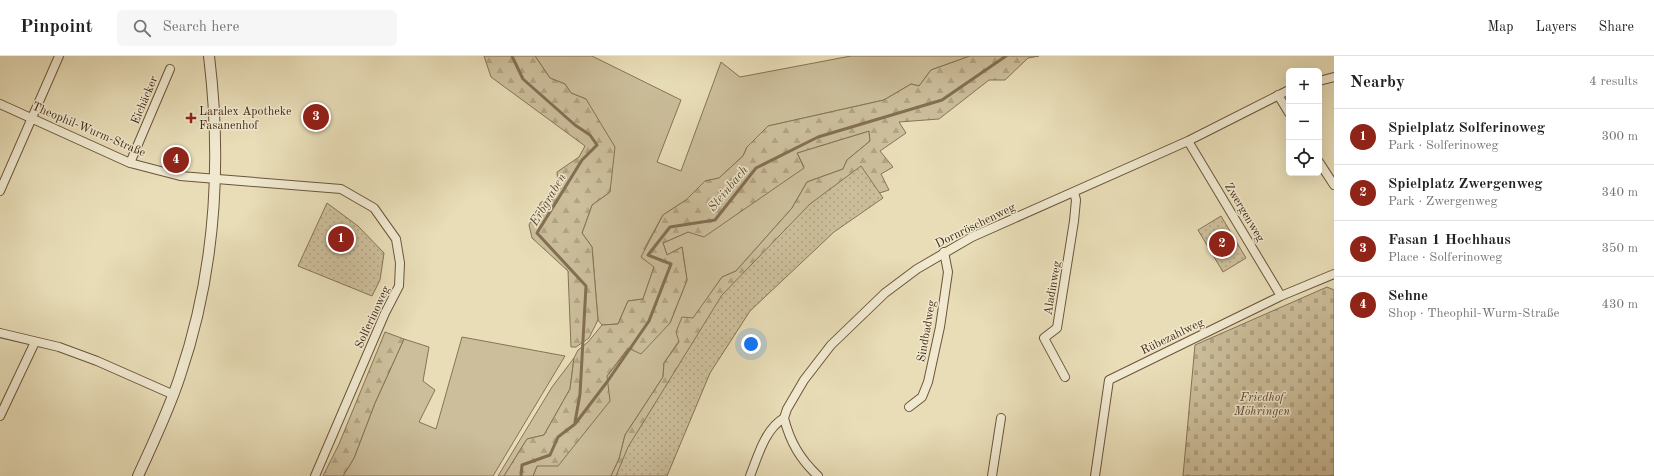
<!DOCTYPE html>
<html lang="en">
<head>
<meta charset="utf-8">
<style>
  :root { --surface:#fff; --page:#f6f6f6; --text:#222; --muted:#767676; --line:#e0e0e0; --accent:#8f2418 }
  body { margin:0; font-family:"Old Standard TT",serif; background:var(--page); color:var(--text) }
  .controls { position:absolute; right:12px; top:12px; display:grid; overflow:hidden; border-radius:6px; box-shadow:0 4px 16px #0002 }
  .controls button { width:36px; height:36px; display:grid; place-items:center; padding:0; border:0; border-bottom:1px solid var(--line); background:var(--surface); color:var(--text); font:20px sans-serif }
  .you { position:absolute; left:751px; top:288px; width:14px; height:14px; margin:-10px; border:3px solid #fff; border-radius:50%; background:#1a73e8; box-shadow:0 0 0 6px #1a73e833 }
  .badge { display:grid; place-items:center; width:26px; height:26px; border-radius:50%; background:var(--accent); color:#fff; font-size:13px; font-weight:700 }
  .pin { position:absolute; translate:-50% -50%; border:2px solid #fff; box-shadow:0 1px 4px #0006 }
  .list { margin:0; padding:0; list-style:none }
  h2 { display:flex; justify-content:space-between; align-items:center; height:52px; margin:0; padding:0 16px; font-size:17px }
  h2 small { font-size:13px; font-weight:400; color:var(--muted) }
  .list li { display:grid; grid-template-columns:26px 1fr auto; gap:12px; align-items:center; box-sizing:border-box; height:56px; padding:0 16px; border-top:1px solid var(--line) }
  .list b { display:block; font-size:15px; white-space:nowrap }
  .list p { margin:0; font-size:13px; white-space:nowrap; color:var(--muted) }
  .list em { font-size:13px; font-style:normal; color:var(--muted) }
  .icon { flex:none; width:22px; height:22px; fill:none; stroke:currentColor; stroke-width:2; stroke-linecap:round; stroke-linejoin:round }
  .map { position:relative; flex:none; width:1334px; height:420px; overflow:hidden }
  header { display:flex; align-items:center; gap:24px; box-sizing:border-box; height:56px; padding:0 20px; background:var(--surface); border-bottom:1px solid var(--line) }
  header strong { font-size:19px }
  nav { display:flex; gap:22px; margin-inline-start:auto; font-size:14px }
  .search { width:280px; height:36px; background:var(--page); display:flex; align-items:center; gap:10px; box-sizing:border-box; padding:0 14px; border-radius:6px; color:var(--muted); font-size:15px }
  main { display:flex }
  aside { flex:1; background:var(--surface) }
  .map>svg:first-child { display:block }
  .grass { fill:#ccbe9b; stroke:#867356 }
  .forest { fill:url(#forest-firs); stroke:#867356 }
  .cemetery { fill:url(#cemetery-stones); stroke:#867356 }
  .park { fill:url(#park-dots); stroke:#867356 }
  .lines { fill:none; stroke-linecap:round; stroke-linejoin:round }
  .stream { stroke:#836f53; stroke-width:3 }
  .minor-casing { stroke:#6b553a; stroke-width:10 }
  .tertiary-casing { stroke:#6b553a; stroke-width:12 }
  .minor { stroke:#f0e9d0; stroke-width:8 }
  .tertiary { stroke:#f0e9d0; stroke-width:10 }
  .poi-dot { fill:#8f2418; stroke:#f0e9d0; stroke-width:1.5 }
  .labels { text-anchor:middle; stroke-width:3; stroke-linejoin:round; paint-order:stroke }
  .street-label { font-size:12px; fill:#412811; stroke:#f0e9d0 }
  .poi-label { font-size:12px; fill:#412811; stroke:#f0e9d0; text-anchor:start }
  .park-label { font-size:12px; font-style:italic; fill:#5d462d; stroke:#f0e9d0 }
  .water-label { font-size:13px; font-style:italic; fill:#624c32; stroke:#f0e9d0 }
</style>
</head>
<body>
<header>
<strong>Pinpoint</strong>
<div class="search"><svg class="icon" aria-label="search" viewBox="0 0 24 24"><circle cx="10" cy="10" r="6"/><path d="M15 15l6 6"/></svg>Search here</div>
<nav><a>Map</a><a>Layers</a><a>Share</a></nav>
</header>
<main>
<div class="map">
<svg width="1334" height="420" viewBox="0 0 1334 420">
  <defs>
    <pattern id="forest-firs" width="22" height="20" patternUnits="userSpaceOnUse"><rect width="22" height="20" fill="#ccbe9b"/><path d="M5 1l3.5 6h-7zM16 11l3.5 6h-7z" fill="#b0a384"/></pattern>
    <pattern id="cemetery-stones" width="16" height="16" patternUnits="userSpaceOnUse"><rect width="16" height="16" fill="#ccbe9b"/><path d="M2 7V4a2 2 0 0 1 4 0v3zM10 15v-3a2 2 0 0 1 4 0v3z" fill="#b0a384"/></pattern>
    <pattern id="park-dots" width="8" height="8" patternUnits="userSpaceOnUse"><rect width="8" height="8" fill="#ccbe9b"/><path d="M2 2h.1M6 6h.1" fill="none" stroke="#b0a384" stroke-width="1.8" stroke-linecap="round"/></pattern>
  </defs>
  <rect width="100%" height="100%" fill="#e8ddb7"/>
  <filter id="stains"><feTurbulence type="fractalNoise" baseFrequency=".005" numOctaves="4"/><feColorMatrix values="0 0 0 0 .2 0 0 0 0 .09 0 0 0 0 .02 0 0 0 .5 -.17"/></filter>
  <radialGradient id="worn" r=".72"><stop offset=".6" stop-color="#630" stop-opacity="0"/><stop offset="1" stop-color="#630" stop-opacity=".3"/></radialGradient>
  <path class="grass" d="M535 0H592L681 44 657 106 681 115 721 6 740 21 851 0H970L931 14 919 30 911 28 884 44 768 70 747 91 743 100 719 122 705 125 686 144 663 159 644 193 654 211 643 243 628 245 618 268 602 269 598 264 592 191 582 177 592 149 610 136 586 43 571 37 565 28 550 22Z
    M869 75 870 85 847 104 843 113 807 126 792 152 736 215 722 221 664 307 663 321 625 379 619 403 611 420H533L537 410 629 292 670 267 687 224 682 191 667 199 663 187 688 176 804 111 797 97Z
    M462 281 565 300 493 420H343L354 402 375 347 404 283 429 291 423 325 435 334 419 366 436 373Z
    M574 302 570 333 544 379 527 383 504 420H498L552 331Z"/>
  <path class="forest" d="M484 0H535L550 22 565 28 571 37 586 43 615 91 610 136 592 149 582 177 592 191 598 264 589 282 576 291H571L568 215 532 182 529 169 541 146 553 143 558 129 557 116 579 101 585 90 491 21Z
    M970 0H1039L1028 2 1005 24H989L939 63 899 66 906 77 880 95 893 111 881 118 889 134 816 157 634 420H611L619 403 625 379 663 321 664 307 679 286 676 276 682 261 693 262 722 221 736 215 792 152 807 126 843 113 847 104 870 85 869 75 797 97 804 112 704 181 688 176 663 187 667 199 682 191 687 224 670 267 641 298 628 292 607 320 610 345 558 410H537L533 420H504L527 383 544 379 570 333 574 302 578 294 588 286 602 269 618 268 628 245 643 243 654 211 641 201 663 159 686 144 705 125 719 122 743 100 747 91 768 70 884 44 911 28 919 30 931 14Z
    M385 276 404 283 375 347 354 402 343 420H323L339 388Z"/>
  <path class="cemetery" d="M1327 231 1334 234V420H1183L1195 289Z"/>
  <path class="park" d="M861 110 883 142 834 176 750 255 710 317 667 420H616L628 391 722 239 810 148Z
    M327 147 358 170 384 197 380 224 372 240 298 210Z
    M1221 160 1246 202 1223 216 1198 174Z"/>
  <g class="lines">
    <path class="stream" d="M512 0 523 23 575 69 590 79 597 89 582 104 537 177 586 230 580 338 575 366
      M521 420 522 409 550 399 558 381 575 368 607 326 649 265 671 208 648 199 670 171 715 164 756 112 818 81 942 44 1006 0"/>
    <g class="minor-casing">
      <path id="minor" d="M1319 25 1334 21
        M1278 39 1289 57
        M0 48 130 107 180 120 341 133 374 152 396 183 400 207 399 230 385 257 315 420
        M1188 85 1281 240
        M1319 106 1334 129
        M130 107 170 13
        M0 135 59 0
        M0 277 59 291 97 305 174 339
        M1065 321 1044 282 1057 272 1074 165 1076 144 1074 136
        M909 351 922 341 928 326 940 271 948 216 944 196
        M0 360 35 286
        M784 362C790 386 800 403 818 420
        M750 420C758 400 765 373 784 362L787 353 804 324 831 289 885 237 917 213 972 181 1188 85 1289 34
        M992 420 1001 362
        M1095 420 1109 324 1281 240 1334 218"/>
    </g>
    <g class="tertiary-casing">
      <path id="tertiary" d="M138 420C153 387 169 354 180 320 215 217 222 107 209 0"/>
    </g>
    <use href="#minor" class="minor"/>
    <use href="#tertiary" class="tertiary"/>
  </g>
  <path class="poi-dot" d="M189 56h4v4h4v4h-4v4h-4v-4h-4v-4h4z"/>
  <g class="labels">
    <g class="street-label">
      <text transform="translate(144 44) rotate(-67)" y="4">Eichäcker</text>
      <text transform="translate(89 73) rotate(23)" y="4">Theophil-Wurm-Straße</text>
      <text transform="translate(1245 156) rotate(59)" y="4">Zwergenweg</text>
      <text transform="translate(975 169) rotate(-26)" y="4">Dornröschenweg</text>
      <text transform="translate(1052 232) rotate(-80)" y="4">Aladinweg</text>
      <text transform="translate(372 261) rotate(-65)" y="4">Solferinoweg</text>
      <text transform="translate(926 275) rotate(-80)" y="4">Sindbadweg</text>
      <text transform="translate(1172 280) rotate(-26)" y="4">Rübezahlweg</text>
    </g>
    <g class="poi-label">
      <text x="199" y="59">Laralex Apotheke<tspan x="199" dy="14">Fasanenhof</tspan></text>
    </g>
    <g class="park-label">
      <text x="1262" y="345">Friedhof<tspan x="1262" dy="14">Möhringen</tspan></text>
    </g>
    <g class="water-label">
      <text transform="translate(727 132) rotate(-50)" y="5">Steinbach</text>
      <text transform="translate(547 143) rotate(-59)" y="5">Erbgraben</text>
    </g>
  </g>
  <rect width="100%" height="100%" filter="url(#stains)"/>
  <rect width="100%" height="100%" fill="url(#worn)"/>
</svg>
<div class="controls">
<button>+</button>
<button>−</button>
<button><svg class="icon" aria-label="locate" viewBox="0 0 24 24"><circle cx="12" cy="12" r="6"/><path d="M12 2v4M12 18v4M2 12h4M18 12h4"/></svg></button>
</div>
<div class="you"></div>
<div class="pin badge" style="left:341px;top:183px">1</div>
<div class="pin badge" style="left:1222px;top:188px">2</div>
<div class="pin badge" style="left:316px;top:61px">3</div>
<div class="pin badge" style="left:176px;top:104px">4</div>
</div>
<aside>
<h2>Nearby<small>4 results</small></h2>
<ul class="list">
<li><span class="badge">1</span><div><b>Spielplatz Solferinoweg</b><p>Park · Solferinoweg</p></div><em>300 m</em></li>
<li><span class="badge">2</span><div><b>Spielplatz Zwergenweg</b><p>Park · Zwergenweg</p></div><em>340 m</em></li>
<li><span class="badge">3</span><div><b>Fasan 1 Hochhaus</b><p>Place · Solferinoweg</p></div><em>350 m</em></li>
<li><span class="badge">4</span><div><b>Sehne</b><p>Shop · Theophil-Wurm-Straße</p></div><em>430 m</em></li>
</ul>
</aside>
</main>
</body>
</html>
